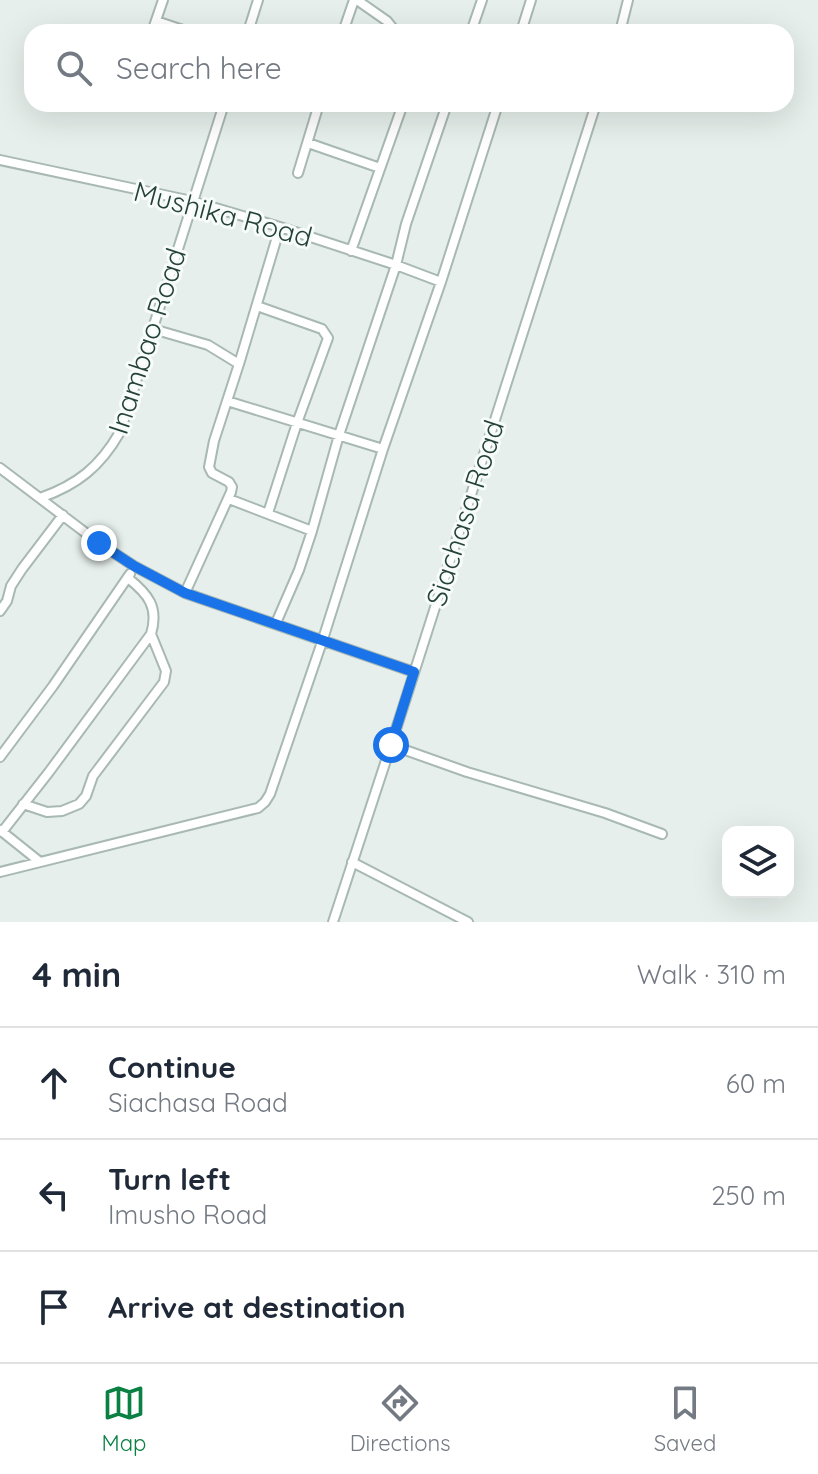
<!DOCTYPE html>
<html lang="en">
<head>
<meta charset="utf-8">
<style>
  :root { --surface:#fff; --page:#f2f2f3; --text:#1f2937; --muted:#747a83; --line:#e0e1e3; --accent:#0b8043 }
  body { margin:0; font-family:Quicksand,sans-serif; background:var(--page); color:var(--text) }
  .controls { position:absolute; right:24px; bottom:24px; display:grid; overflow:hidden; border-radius:16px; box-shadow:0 8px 32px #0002 }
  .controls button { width:72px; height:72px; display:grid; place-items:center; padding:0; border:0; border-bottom:2px solid var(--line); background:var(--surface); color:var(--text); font:40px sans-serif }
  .stop { position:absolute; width:24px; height:24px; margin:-18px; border:6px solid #1a73e8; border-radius:50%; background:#fff }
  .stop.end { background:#1a73e8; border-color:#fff; box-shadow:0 2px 8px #0008 }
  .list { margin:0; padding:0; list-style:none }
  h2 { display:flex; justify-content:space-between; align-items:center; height:104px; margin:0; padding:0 32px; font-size:34px }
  h2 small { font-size:26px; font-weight:400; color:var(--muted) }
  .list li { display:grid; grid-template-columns:52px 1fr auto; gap:24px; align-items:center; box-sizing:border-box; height:112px; padding:0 32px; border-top:2px solid var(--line) }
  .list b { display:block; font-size:30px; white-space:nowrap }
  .list p { margin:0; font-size:26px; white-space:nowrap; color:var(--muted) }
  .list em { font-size:26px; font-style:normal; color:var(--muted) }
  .icon { flex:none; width:44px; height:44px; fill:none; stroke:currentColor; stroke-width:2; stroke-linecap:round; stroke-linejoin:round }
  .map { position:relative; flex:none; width:818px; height:922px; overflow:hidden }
  .search { position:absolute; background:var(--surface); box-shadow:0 8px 32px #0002; left:24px; right:24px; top:24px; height:88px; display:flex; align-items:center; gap:20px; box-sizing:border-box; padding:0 28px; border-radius:24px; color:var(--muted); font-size:30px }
  .sheet { height:440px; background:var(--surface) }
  nav { display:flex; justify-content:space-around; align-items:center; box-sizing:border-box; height:112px; border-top:2px solid var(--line); background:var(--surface); font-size:22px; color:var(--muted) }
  nav a { display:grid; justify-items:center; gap:4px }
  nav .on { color:var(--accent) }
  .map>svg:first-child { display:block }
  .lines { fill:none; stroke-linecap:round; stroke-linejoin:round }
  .minor-casing { stroke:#a8b8b2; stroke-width:12 }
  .minor { stroke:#fff; stroke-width:8 }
  .route { stroke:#1a73e8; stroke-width:10 }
  .labels { text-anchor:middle; stroke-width:6; stroke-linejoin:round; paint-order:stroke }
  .street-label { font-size:28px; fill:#24423a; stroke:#f7fbf9 }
</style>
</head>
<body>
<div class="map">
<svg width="818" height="922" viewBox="0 0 818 922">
  <rect width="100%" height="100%" fill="#e6efeb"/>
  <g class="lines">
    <g class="minor-casing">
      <path id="minor" d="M357 0 387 21 396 32
        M156 21 189 32
        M152 32 163 0
        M248 32 258 0
        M343 32 354 0
        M471 32 482 0
        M521 32 531 0
        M620 32 628 0
        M308 143 380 168
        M0 160 192 201 280 227 396 265 441 282
        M298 173 319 104
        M351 251 403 104
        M257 306 322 329 328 338 297 423 268 513
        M153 329 208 345 239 364
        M227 401 383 449
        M0 468 99 543 134 566 185 593 414 672
        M40 498C77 485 100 467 120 432L224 104
        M229 499 312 531
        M185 593 231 492 232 487 229 482 212 473 209 467 214 441 239 364 280 227
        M0 611 7 601 11 586 22 569 63 515
        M276 623 299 570 312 531 339 435 396 265 406 224 447 104
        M391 745 467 772 605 813 662 834
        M0 757 53 686 130 574
        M23 804 47 812 62 811 79 804 86 796 93 776 164 682 166 671 151 634
        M0 830 40 862
        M2 832 49 772 151 634C159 607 148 594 128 578
        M352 862 468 922
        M0 872 258 808 265 802 270 794 323 639 383 449 441 282 498 104
        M333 922 391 745 596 104"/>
    </g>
    <use href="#minor" class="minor"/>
  </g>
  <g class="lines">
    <path class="route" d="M99 543 134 566 185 593 414 672 391 745"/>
  </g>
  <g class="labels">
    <g class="street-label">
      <text transform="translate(223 214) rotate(15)" y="10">Mushika Road</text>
      <text transform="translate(147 341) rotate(-72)" y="10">Inambao Road</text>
      <text transform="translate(465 513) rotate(-72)" y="10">Siachasa Road</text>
    </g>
  </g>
</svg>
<div class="controls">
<button><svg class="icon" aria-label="layers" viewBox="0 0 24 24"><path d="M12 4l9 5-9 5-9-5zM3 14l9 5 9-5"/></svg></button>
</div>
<div class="stop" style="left:391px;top:745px"></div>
<div class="stop end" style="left:99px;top:543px"></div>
<div class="search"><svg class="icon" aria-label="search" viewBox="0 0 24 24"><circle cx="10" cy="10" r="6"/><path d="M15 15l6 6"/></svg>Search here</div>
</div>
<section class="sheet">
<h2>4 min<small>Walk · 310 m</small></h2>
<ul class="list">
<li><svg class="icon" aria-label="ahead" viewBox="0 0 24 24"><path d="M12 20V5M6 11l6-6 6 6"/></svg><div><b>Continue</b><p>Siachasa Road</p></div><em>60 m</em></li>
<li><svg class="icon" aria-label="left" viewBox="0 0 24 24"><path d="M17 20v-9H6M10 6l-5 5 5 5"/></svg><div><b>Turn left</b><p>Imusho Road</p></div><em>250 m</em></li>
<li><svg class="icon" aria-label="arrive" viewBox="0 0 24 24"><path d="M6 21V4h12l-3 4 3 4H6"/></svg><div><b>Arrive at destination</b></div></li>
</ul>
</section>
<nav>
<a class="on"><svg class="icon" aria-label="map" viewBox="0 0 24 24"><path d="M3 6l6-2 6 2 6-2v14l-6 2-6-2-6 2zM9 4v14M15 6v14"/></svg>Map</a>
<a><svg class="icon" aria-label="directions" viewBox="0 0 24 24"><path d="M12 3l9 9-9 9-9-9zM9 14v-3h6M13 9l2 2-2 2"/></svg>Directions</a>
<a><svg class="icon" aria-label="saved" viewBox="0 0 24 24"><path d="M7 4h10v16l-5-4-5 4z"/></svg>Saved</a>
</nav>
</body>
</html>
